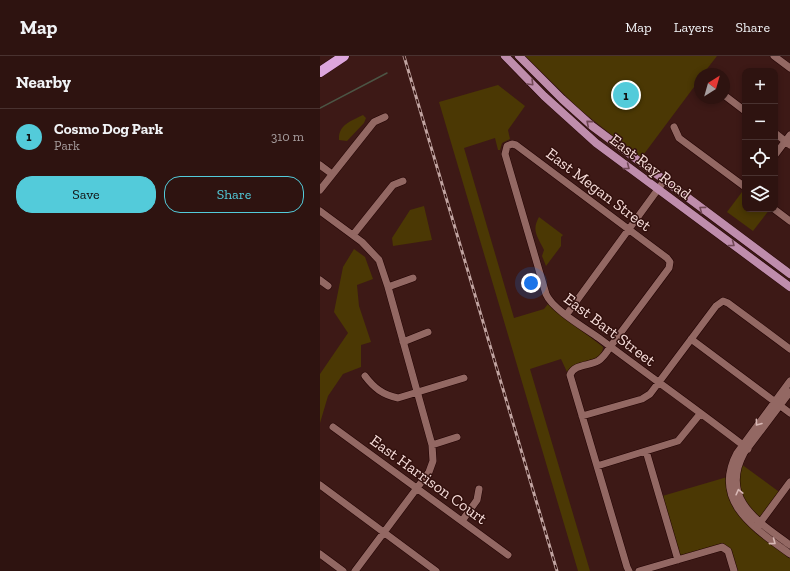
<!DOCTYPE html>
<html lang="en">
<head>
<meta charset="utf-8">
<style>
  :root { --surface:#2e1310; --page:#361c19; --text:#f1f3f6; --muted:#a79e9f; --line:#493230; --accent:#53cbda }
  body { margin:0; font-family:"Zilla Slab",serif; background:var(--page); color:var(--text) }
  .controls { position:absolute; right:12px; top:12px; display:grid; overflow:hidden; border-radius:8px; box-shadow:0 2px 6px #0003 }
  .controls button { width:36px; height:36px; display:grid; place-items:center; padding:0; border:0; border-bottom:1px solid var(--line); background:var(--surface); color:var(--text); font:20px sans-serif }
  .compass { position:absolute; left:374px; top:12px; width:36px; height:36px; border-radius:50%; background:var(--surface); box-shadow:0 2px 6px #0003; rotate:37deg }
  .you { position:absolute; left:211px; top:227px; width:14px; height:14px; margin:-10px; border:3px solid #fff; border-radius:50%; background:#1a73e8; box-shadow:0 0 0 6px #1a73e833 }
  .badge { display:grid; place-items:center; width:26px; height:26px; border-radius:50%; background:var(--accent); color:#111; font-size:13px; font-weight:700 }
  .pin { position:absolute; translate:-50% -50%; border:2px solid #fff; box-shadow:0 1px 4px #0006 }
  .list { margin:0; padding:0; list-style:none }
  h2 { display:flex; justify-content:space-between; align-items:center; height:52px; margin:0; padding:0 16px; font-size:17px }
  h2 small { font-size:13px; font-weight:400; color:var(--muted) }
  .list li { display:grid; grid-template-columns:26px 1fr auto; gap:12px; align-items:center; box-sizing:border-box; height:56px; padding:0 16px; border-top:1px solid var(--line) }
  .list b { display:block; font-size:15px; white-space:nowrap }
  .list p { margin:0; font-size:13px; white-space:nowrap; color:var(--muted) }
  .list em { font-size:13px; font-style:normal; color:var(--muted) }
  .actions { display:flex; gap:8px; padding:12px 16px }
  .actions a { flex:1; padding:9px 0; border:1px solid var(--accent); border-radius:16px; text-align:center; font-size:14px; color:var(--accent) }
  .actions .main { background:var(--accent); color:#111 }
  .icon { flex:none; width:22px; height:22px; fill:none; stroke:currentColor; stroke-width:2; stroke-linecap:round; stroke-linejoin:round }
  .map { position:relative; flex:none; width:470px; height:515px; overflow:hidden }
  header { display:flex; align-items:center; gap:24px; box-sizing:border-box; height:56px; padding:0 20px; background:var(--surface); border-bottom:1px solid var(--line) }
  header strong { font-size:19px }
  nav { display:flex; gap:22px; margin-inline-start:auto; font-size:14px }
  main { display:flex }
  aside { flex:1; background:var(--surface) }
  .map>svg:first-child { display:block }
  .green { fill:#4b3804 }
  .lines { fill:none; stroke-linecap:round; stroke-linejoin:round }
  .stream { stroke:#4c5545; stroke-width:1.5 }
  .minor-casing { stroke:#220303; stroke-width:8 }
  .major-casing { stroke:#220303; stroke-width:9 }
  .highway-casing { stroke:#220303; stroke-width:11 }
  .minor { stroke:#936863; stroke-width:7 }
  .major { stroke:#bf8dac; stroke-width:8 }
  .highway { stroke:#dda6dd; stroke-width:10 }
  .rail-casing { stroke:#c1a4a1; stroke-width:3 }
  .rail { stroke:#32100d; stroke-width:1.5; stroke-dasharray:4.5; stroke-linecap:butt }
  .oneway { stroke:#714855 }
  .oneway2 { stroke:#d8b8b5 }
  .labels { text-anchor:middle; stroke-width:3; stroke-linejoin:round; paint-order:stroke }
  .street-label { font-size:16px; fill:#f5dbd8; stroke:#32100d }
</style>
</head>
<body>
<header>
<strong>Map</strong>
<nav><a>Map</a><a>Layers</a><a>Share</a></nav>
</header>
<main>
<aside>
<h2>Nearby<small></small></h2>
<ul class="list">
<li><span class="badge">1</span><div><b>Cosmo Dog Park</b><p>Park</p></div><em>310 m</em></li>
</ul>
<div class="actions"><a class="main">Save</a><a>Share</a></div>
</aside>
<div class="map">
<svg width="470" height="515" viewBox="0 0 470 515">
  <rect width="100%" height="100%" fill="#3d1916"/>
  <path class="green" d="M205 0H397L383 18H380V23L321 102 259 53Z
    M178 29 205 50 188 74 190 83 182 87 180 94H178L175 82 144 92 194 262 224 253 228 248 283 291C282 309 254 303 247 316L241 303 210 313 270 515H258L119 46Z
    M43 59 46 62 44 67 27 85 19 84C18 69 31 65 43 59Z
    M425 132V153H450L433 175 407 156Z
    M104 150 112 184 73 190 72 182 90 154Z
    M219 161 243 179 241 181V190L226 210 222 200 224 194C218 181 211 175 219 161Z
    M34 193 45 201 53 223 37 229 39 250 51 286 41 289V311L23 318 8 340 0 367V318L28 277 14 256 23 211Z
    M417 405 462 438 438 470 470 495V515H414L407 494 358 504 339 441 414 419Z"/>
  <g class="lines">
    <path class="stream" d="M0 52 67 17"/>
    <g class="minor-casing">
      <path id="minor" d="M454 0 470 12
        M404 39 425 55
        M354 71 359 82 425 131
        M455 77 470 89
        M455 99 470 79
        M0 109 12 118
        M0 134 54 66 65 61
        M454 153 470 165
        M0 155 42 186 59 204 68 231 112 389 113 405 109 416 35 515
        M33 179 73 129 83 125
        M0 224 8 230
        M68 231 93 222
        M247 258 344 125
        M371 283 470 357
        M83 286 108 276
        M45 320C54 332 63 339 78 342L144 322
        M470 325 417 397C391 446 436 473 470 498
        M470 336 424 397C399 443 439 466 470 489
        M262 360 322 343 330 338 396 250 403 245 408 247 470 293
        M13 371 188 499
        M112 389 137 381
        M326 395 358 504
        M277 410 358 385 380 358
        M0 429 116 515
        M142 465 157 444 159 433
        M437 471 470 426
        M0 498 23 515
        M309 515 307 511 250 319C254 308 269 310 278 305 283 302 287 296 290 291L349 212 350 206 347 202 196 89 192 88 187 90 185 98 226 238C232 253 265 272 279 282 328 319 379 355 428 393
        M319 515 402 491 408 495 414 515"/>
    </g>
    <g class="major-casing">
      <path id="major" d="M185 0 224 40 276 87 470 231
        M199 0 242 43 272 70 470 218"/>
    </g>
    <g class="highway-casing">
      <path id="highway" d="M0 16 24 0"/>
    </g>
    <use href="#minor" class="minor"/>
    <use href="#major" class="major"/>
    <use href="#highway" class="highway"/>
    <g class="rail-casing">
      <path id="rail" d="M84 0 237 515"/>
    </g>
    <use href="#rail" class="rail"/>
  </g>
  <defs><path id="oneway-chevron" d="M-2-3.5L2.5 0L-2 3.5" fill="none" stroke-width="1.6" stroke-linecap="round" stroke-linejoin="round"/></defs>
  <g class="oneway">
    <use href="#oneway-chevron" transform="translate(211 27) rotate(45)"/>
    <use href="#oneway-chevron" transform="translate(269 67) rotate(-140)"/>
    <use href="#oneway-chevron" transform="translate(307 111) rotate(37)"/>
    <use href="#oneway-chevron" transform="translate(382 153) rotate(-143)"/>
    <use href="#oneway-chevron" transform="translate(412 188) rotate(37)"/>
  </g>
  <g class="oneway2">
    <use href="#oneway-chevron" transform="translate(438 367) rotate(127)"/>
    <use href="#oneway-chevron" transform="translate(419 436) rotate(-104)"/>
    <use href="#oneway-chevron" transform="translate(453 486) rotate(37)"/>
  </g>
  <g class="labels">
    <g class="street-label">
      <text transform="translate(331 110) rotate(37)" y="6">East Ray Road</text>
      <text transform="translate(279 133) rotate(37)" y="6">East Megan Street</text>
      <text transform="translate(290 273) rotate(37)" y="6">East Bart Street</text>
      <text transform="translate(109 423) rotate(36)" y="6">East Harrison Court</text>
    </g>
  </g>
</svg>
<div class="controls">
<button>+</button>
<button>−</button>
<button><svg class="icon" aria-label="locate" viewBox="0 0 24 24"><circle cx="12" cy="12" r="6"/><path d="M12 2v4M12 18v4M2 12h4M18 12h4"/></svg></button>
<button><svg class="icon" aria-label="layers" viewBox="0 0 24 24"><path d="M12 4l9 5-9 5-9-5zM3 14l9 5 9-5"/></svg></button>
</div>
<svg class="compass" viewBox="-18 -18 36 36"><path d="M0-13l5 13h-10z" fill="#e53935"/><path d="M0 13l5-13h-10z" fill="#a79e9f"/></svg>
<div class="you"></div>
<div class="pin badge" style="left:306px;top:39px">1</div>
</div>
</main>
</body>
</html>
